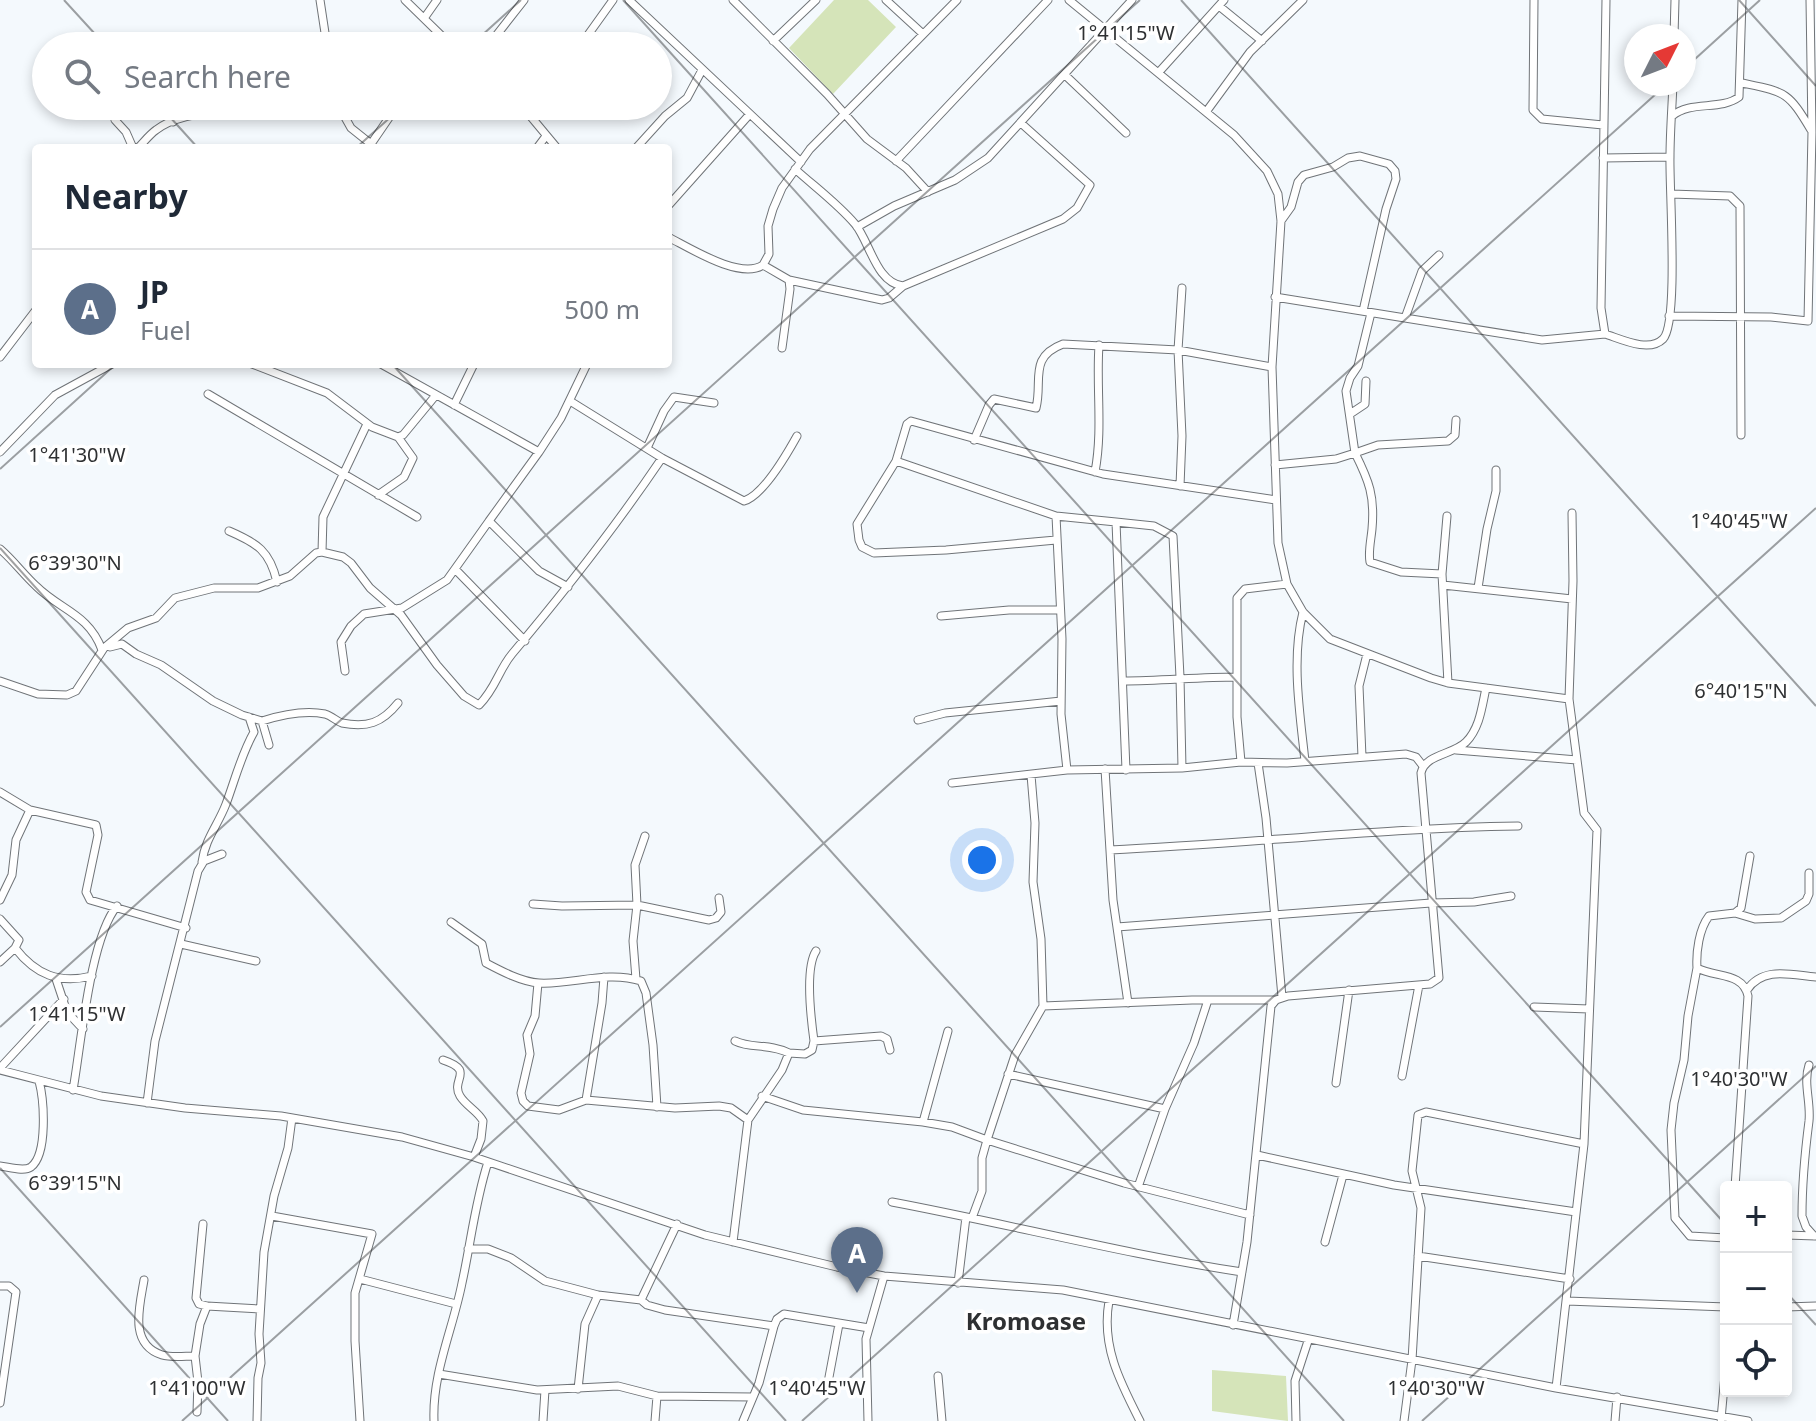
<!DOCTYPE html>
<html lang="en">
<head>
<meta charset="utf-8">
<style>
  :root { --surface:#fff; --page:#f2f2f3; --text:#1f2937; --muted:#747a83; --line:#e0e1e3; --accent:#605f2c }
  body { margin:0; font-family:"Noto Sans",sans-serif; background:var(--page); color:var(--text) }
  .controls { position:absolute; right:24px; bottom:24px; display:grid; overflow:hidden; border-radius:8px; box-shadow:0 4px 12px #0003 }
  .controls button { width:72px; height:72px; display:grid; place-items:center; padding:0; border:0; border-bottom:2px solid var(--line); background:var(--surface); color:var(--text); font:40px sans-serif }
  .compass { position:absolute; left:1624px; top:24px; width:72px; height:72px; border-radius:50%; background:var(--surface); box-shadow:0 4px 12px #0003; rotate:48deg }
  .you { position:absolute; left:982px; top:860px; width:28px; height:28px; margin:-20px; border:6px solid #fff; border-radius:50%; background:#1a73e8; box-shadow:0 0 0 12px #1a73e833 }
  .badge { display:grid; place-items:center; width:52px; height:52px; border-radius:50%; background:var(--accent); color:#fff; font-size:26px; font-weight:700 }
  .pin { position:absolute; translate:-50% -66px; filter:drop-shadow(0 2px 4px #0008) }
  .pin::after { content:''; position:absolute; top:42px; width:28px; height:24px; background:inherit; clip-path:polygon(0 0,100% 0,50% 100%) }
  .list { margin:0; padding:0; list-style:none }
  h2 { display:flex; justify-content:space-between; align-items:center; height:104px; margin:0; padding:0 32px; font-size:34px }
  h2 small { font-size:26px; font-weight:400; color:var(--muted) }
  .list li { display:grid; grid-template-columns:52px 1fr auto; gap:24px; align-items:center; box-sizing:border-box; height:120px; padding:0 32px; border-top:2px solid var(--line) }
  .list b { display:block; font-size:30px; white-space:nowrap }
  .list p { margin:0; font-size:26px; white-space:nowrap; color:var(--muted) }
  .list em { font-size:26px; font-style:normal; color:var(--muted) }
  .icon { flex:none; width:44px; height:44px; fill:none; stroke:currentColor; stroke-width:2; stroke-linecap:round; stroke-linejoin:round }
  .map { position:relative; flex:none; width:1816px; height:1421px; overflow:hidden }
  .search { position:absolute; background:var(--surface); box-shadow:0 4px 12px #0003; left:32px; top:32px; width:640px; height:88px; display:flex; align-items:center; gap:20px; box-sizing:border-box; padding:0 28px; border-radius:44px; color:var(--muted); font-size:30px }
  .panel { position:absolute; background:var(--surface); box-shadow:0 4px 12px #0003; left:32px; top:144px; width:640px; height:224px; border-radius:8px }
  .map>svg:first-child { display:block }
  .green { fill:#d5e4b9 }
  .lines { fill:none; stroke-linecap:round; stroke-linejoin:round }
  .minor-casing { stroke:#707478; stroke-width:9 }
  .minor { stroke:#fff; stroke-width:7 }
  .ticks { fill:none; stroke:#2e3032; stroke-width:2; stroke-opacity:0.45 }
  .labels { text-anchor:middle; stroke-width:7; stroke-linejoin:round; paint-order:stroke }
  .quarter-label { font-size:24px; font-weight:bold; fill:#2e3032; stroke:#fff }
  .ticks-label { font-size:20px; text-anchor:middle; fill:#2e3032; stroke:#fff; stroke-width:7; stroke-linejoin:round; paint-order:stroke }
</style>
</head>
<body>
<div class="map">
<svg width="1816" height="1421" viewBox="0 0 1816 1421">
  <rect width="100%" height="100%" fill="#f4f9fd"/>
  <path class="green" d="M834 0H868L896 27 833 94 789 48Z
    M1212 1370 1286 1376 1288 1421 1212 1411Z"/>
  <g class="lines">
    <g class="minor-casing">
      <path id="minor" d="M320 0 327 46
        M405 0 447 41
        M629 0 801 162
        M733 0 827 94 867 139 906 168 928 192
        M886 0 923 34
        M1069 0 1234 135 1267 171 1278 194 1281 221 1272 367 1278 543 1287 584 1303 612 1330 639 1431 678 1448 683 1569 699
        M1534 0 1533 110 1542 119 1603 125
        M1606 0 1601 308 1605 334C1621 339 1649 353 1663 339 1679 323 1669 186 1670 157 1670 133 1672 108 1673 84
        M1219 6 1262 41
        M425 17 437 0
        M1674 36 1675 0
        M773 41 816 0
        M488 46 524 0
        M580 46 613 0
        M1159 72 1224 0
        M1065 75 1126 133
        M1742 83C1785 92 1788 91 1811 130
        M171 106 173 122
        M522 106 557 148
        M1206 112 1250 52 1303 0
        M1672 116C1691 100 1720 111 1739 97L1742 0
        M115 120 126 132 133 148
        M138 148C144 142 149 135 156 130 193 101 295 111 342 112L351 128 371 144 397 106
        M537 148 546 136
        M636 148 665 116 687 98 702 70
        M1603 158 1670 157
        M896 161 1048 0
        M795 169C815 187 838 204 855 224 870 242 876 283 903 286L1063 219 1077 208 1090 185 1022 124
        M1671 194 1730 196 1740 206 1741 435
        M668 206 749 115
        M1281 221 1291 207 1298 182 1304 175 1333 167 1348 158 1360 156 1389 164 1395 171 1396 179 1386 209 1363 311
        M857 227 894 206 955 180 988 158 1132 0
        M668 237C690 248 740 280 763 265
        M763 265 769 254 768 226 773 209 782 188 810 149 957 0
        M763 265 789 280 790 289 782 348
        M789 280 882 300 889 298 903 286
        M1275 297 1405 318 1422 271 1439 255
        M1371 313 1358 366 1350 378 1346 391 1355 453 1378 445 1448 441 1455 435 1456 420
        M1669 316 1771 317 1808 321 1812 132 1810 0
        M1405 318 1542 340 1605 334
        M0 357 36 310
        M252 364 327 393 372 427 398 437 413 458 404 477 378 495
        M381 364 539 452 561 418 587 364
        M208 394 417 517
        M570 401 662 458 744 501C763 495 787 454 797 436
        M454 405 474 364
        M1350 414 1365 404 1366 381
        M398 437 403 435 436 395
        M974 440 989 405 994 399 1036 408C1043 381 1028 357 1063 344L1178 350 1272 367
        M647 448 664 411 674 397 714 403
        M0 452 55 395 112 364
        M539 452 489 521 539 571 568 587
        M896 461 1056 516 1116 522 1126 770
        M1275 465 1336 459 1355 453C1369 481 1375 496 1372 529 1371 540 1368 552 1370 562L1401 572 1442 574
        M1095 472C1103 429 1096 388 1099 345
        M1180 486 1182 436 1178 350 1182 288
        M1056 516 1062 639 1061 714 1067 770
        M1447 516 1442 574 1448 683
        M1116 522 1154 526 1173 536 1180 677 1182 768
        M229 531C257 543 270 551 277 582
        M1056 540 946 550 874 553 862 547 859 540 857 524 896 461 907 424 911 421 1103 474 1276 500
        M0 549C13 560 23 574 36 586 60 610 89 614 102 650
        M322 552 323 517 367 424
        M455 569 525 641
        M1443 585 1572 599
        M1478 588 1487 529 1496 491V470
        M1303 612C1291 659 1300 714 1305 761
        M941 616 1009 610H1060
        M110 647 122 644 136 654 161 665 213 701 242 715 262 721 269 745
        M345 671 341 642 351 626 364 614 402 608 447 580 489 521
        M0 681 38 694 67 695 76 691 104 648 128 628 156 618 175 598 214 588H258L290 576 316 553 322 552 343 557 351 563 370 588 401 615 437 665 464 696 479 705C496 688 498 671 512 654 565 591 616 526 662 458
        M1123 681C1161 681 1198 677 1237 677
        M918 720 945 713 1061 701
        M262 721C281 715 305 710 325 714 332 716 336 721 342 723 367 728 382 723 398 703
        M1456 750 1577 760
        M1362 757 1359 686 1367 654
        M1241 762 1237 717V598L1245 589 1287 584
        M1258 763 1266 818 1282 997
        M1105 769 1113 900 1128 1003
        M1031 775 1035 823 1033 882 1041 939 1043 1006 1015 1055 987 1140 1124 1183 1250 1215
        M952 783 1067 770 1182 768 1241 762 1287 763 1406 754 1416 757 1423 766
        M0 792 30 810 96 825 98 835 86 892 90 900 186 928
        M1110 850C1246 844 1381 828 1518 826
        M202 862C205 839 218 825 226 804 235 780 241 755 254 732L249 717
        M0 900 12 875 16 840 30 810
        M533 904 562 906 637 905 709 920 716 918 721 912 719 898
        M1735 913 1755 919 1781 918 1806 901 1809 894V873
        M0 919 19 940 15 948
        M451 922 482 944 486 963C501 971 522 982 539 983 572 985 607 970 641 981L646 993 653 1045 657 1107
        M1117 927 1431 903 1474 902 1511 896
        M181 944 256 961
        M15 948C36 975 59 984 92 976
        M0 962 15 948
        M1697 968 1688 1016 1684 1060 1674 1103 1671 1130 1675 1218 1690 1236 1726 1238
        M56 979 67 1012 83 1029
        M636 979 633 941 637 905 635 865 645 836
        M538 983 535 1016 527 1035 530 1054 521 1093 523 1101 528 1106 559 1110 586 1100 675 1108 719 1106 731 1108 748 1120
        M1747 990C1763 966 1791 975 1816 977
        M1043 1006 1192 1000H1276
        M1534 1007 1589 1009
        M735 1041C751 1049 769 1043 789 1053
        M814 1041C811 1019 805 968 816 951
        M443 1060C476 1071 450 1079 460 1096 466 1106 478 1111 483 1121L481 1139 474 1157
        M1809 1065C1803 1083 1811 1102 1809 1121 1805 1152 1802 1185 1802 1216L1806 1227 1814 1236
        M0 1068 64 999
        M0 1070 101 1096 185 1108 281 1116 402 1137 474 1157 705 1235 837 1267 884 1276 1063 1290 1556 1388 1748 1421
        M1008 1074 1165 1109
        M1402 1076 1419 985
        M1336 1083 1349 990
        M73 1090C81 1045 90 938 117 906
        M762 1096 803 1110 923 1122 952 1127 987 1140 982 1158V1191L972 1218
        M586 1100 602 1003 604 977
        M147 1103 155 1041 198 871 204 861 222 854
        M923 1122 948 1031
        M1257 1155 1394 1185 1576 1212
        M0 1166C9 1167 24 1172 31 1167 48 1154 44 1100 39 1081
        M1138 1187 1165 1109 1194 1043 1208 1000
        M1735 1187 1748 996C1743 972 1716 978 1697 968 1696 952 1699 929 1709 916L1735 913 1741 908 1750 856
        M892 1202C1009 1224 1124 1254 1242 1272
        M272 1216 372 1234 355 1293V1341L360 1421
        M203 1224 196 1298 199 1304 207 1306
        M1786 1235 1816 1236
        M733 1242 748 1120 782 1070 789 1053 805 1054 812 1050 814 1041 881 1036 887 1039 890 1050
        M1325 1242 1343 1175
        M468 1249H488L511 1258 545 1281 598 1295 641 1300 647 1305 665 1310 774 1326
        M1418 1256 1570 1279
        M360 1279 456 1304
        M144 1280C140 1305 128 1344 162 1355 172 1358 185 1356 195 1356
        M958 1283 966 1217
        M0 1286H9L16 1292 0 1403
        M641 1300 677 1224
        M1109 1301C1101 1346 1120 1382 1140 1421
        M1567 1301 1726 1307
        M1786 1307 1816 1306
        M1233 1325 1247 1242 1271 1006 1276 1000 1288 996 1430 984 1439 978 1421 773C1425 754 1453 755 1466 742 1480 728 1482 706 1486 688
        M439 1374 537 1390 618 1386 657 1396 753 1397
        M938 1376 942 1421
        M1556 1388 1584 1144 1597 830 1584 813 1569 699 1573 581 1572 513
        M578 1389 585 1324 598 1295
        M826 1393 839 1324
        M197 1412 198 1382 195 1356 200 1324 207 1306 260 1309
        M1721 1419 1726 1364
        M257 1421 258 1378 261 1363 259 1334 264 1252 274 1196 288 1148 292 1118
        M434 1421C432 1373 453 1329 462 1283 471 1242 475 1202 488 1162
        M543 1421 545 1390
        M655 1421 657 1396
        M743 1421 759 1383 774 1326 777 1319 784 1314 869 1328
        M868 1421 866 1339 884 1276
        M1296 1421 1295 1381 1308 1341
        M1404 1421 1412 1360 1421 1208 1412 1171 1418 1115 1426 1112 1584 1144
        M1615 1421 1617 1397"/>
    </g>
    <use href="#minor" class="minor"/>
  </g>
  <path class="ticks" d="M64 0 106 46M623 0 1726 1225M1181 0 1816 706M1739 0 1816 86M470 46 521 0M1684 69 1760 0M160 106 198 148M356 148 403 106M392 364 1344 1421M0 469 116 364M0 548 786 1421M0 1027 1140 0M0 1168 228 1421M1786 1292 1816 1325M182 1421 1667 84M802 1421 1816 508M1422 1421 1816 1066"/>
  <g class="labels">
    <g class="quarter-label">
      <text x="1026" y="1330">Kromoase</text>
    </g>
  </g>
  <g class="ticks-label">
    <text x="1126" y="40">1°41'15"W</text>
    <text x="77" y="462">1°41'30"W</text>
    <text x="1739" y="528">1°40'45"W</text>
    <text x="75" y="570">6°39'30"N</text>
    <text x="1741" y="698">6°40'15"N</text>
    <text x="77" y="1021">1°41'15"W</text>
    <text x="1739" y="1086">1°40'30"W</text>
    <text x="75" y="1190">6°39'15"N</text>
    <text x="197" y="1395">1°41'00"W</text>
    <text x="817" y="1395">1°40'45"W</text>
    <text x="1436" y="1395">1°40'30"W</text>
  </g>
</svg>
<div class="controls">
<button>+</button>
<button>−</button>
<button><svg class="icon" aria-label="locate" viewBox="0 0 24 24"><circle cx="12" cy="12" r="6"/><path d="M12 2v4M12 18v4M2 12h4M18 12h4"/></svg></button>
</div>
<svg class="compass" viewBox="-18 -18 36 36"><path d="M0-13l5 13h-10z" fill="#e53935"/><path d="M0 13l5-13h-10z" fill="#747a83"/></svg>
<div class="you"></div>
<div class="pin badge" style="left:857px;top:1293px;background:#5c6f8a">A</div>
<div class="search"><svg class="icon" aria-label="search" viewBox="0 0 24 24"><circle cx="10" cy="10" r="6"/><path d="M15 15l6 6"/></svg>Search here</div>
<section class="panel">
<h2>Nearby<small></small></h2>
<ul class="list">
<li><span class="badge" style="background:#5c6f8a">A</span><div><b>JP</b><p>Fuel</p></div><em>500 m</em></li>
</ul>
</section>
</div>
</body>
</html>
